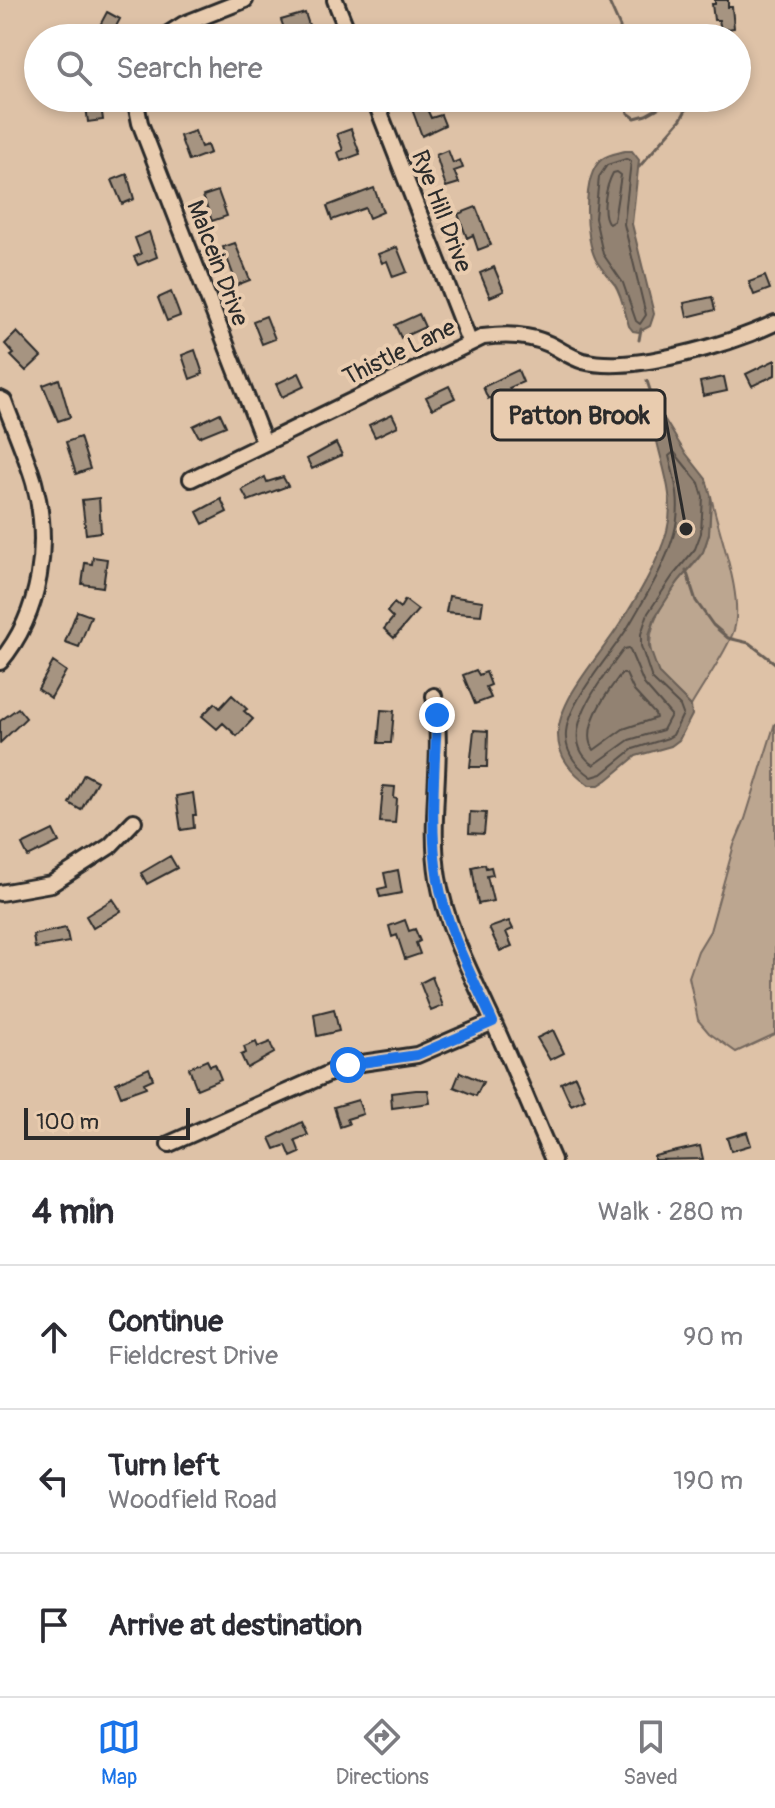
<!DOCTYPE html>
<html lang="en">
<head>
<meta charset="utf-8">
<style>
  :root { --surface:#fff; --page:#f7f7f7; --text:#2b2b33; --muted:#7c7c81; --line:#e1e1e2; --accent:#1a73e8 }
  body { margin:0; font-family:Pangolin,sans-serif; background:var(--page); color:var(--text) }
  .scale { position:absolute; left:24px; bottom:20px; width:166px; box-sizing:border-box; padding-left:8px; border:4px solid #2b2b2b; border-top:0; font-size:22px; line-height:28px; white-space:nowrap; color:#2b2b2b; -webkit-text-stroke:6px #e9ccaf; paint-order:stroke }
  .stop { position:absolute; width:24px; height:24px; margin:-18px; border:6px solid #1a73e8; border-radius:50%; background:#fff }
  .stop.end { background:#1a73e8; border-color:#fff; box-shadow:0 2px 8px #0008 }
  .list { margin:0; padding:0; list-style:none }
  h2 { display:flex; justify-content:space-between; align-items:center; height:104px; margin:0; padding:0 32px; font-size:34px }
  h2 small { font-size:26px; font-weight:400; color:var(--muted) }
  .list li { display:grid; grid-template-columns:52px 1fr auto; gap:24px; align-items:center; box-sizing:border-box; height:144px; padding:0 32px; border-top:2px solid var(--line) }
  .list b { display:block; font-size:30px; white-space:nowrap }
  .list p { margin:0; font-size:26px; white-space:nowrap; color:var(--muted) }
  .list em { font-size:26px; font-style:normal; color:var(--muted) }
  .icon { flex:none; width:44px; height:44px; fill:none; stroke:currentColor; stroke-width:2; stroke-linecap:round; stroke-linejoin:round }
  .map { position:relative; flex:none; width:775px; height:1160px; overflow:hidden }
  .search { position:absolute; background:var(--surface); box-shadow:0 4px 12px #0003; left:24px; right:24px; top:24px; height:88px; display:flex; align-items:center; gap:20px; box-sizing:border-box; padding:0 28px; border-radius:44px; color:var(--muted); font-size:30px }
  .sheet { height:536px; background:var(--surface) }
  nav { display:flex; justify-content:space-around; align-items:center; box-sizing:border-box; height:112px; border-top:2px solid var(--line); background:var(--surface); font-size:22px; color:var(--muted) }
  nav a { display:grid; justify-items:center; gap:4px }
  nav .on { color:var(--accent) }
  .map>svg:first-child { display:block }
  .green { fill:#bca690; stroke:#74685e; stroke-width:2 }
  .water { fill:#928272; stroke:#695f56; stroke-width:2 }
  .lines { fill:none; stroke-linecap:round; stroke-linejoin:round }
  .shore { stroke:#544e47; stroke-width:2 }
  .stream { stroke:#695f56; stroke-width:3 }
  .building { fill:#a69481; stroke:#2b2b2b; stroke-width:2 }
  .minor-casing { stroke:#2b2b2b; stroke-width:20 }
  .minor { stroke:#e9ccaf; stroke-width:14 }
  .route { stroke:#1a73e8; stroke-width:10 }
  .labels { text-anchor:middle; stroke-width:8; stroke-linejoin:round; paint-order:stroke }
  .street-label { font-size:24px; fill:#2b2b2b; stroke:#e9ccaf }
  .leader { fill:none; stroke:#2b2b2b; stroke-width:3 }
  .callout-dot { fill:#2b2b2b; stroke:#e9ccaf; stroke-width:3 }
  .callout { fill:#e9ccaf; stroke:#2b2b2b; stroke-width:3 }
  .callout-label { font-size:26px; text-anchor:middle; font-weight:bold; fill:#2b2b2b }
</style>
</head>
<body>
<div class="map">
<svg width="775" height="1160" viewBox="0 0 775 1160">
  <rect width="100%" height="100%" fill="#dec2a7"/>
  <filter id="ink" filterUnits="userSpaceOnUse"><feTurbulence type="fractalNoise" baseFrequency=".0125" numOctaves="2"/><feDisplacementMap in="SourceGraphic" scale="16" xChannelSelector="R" yChannelSelector="G"/><feConvolveMatrix kernelMatrix="1 2 1 2 8 2 1 2 1" color-interpolation-filters="sRGB"/></filter>
  <g filter="url(#ink)">
    <path class="green" d="M711 496C718 532 744 595 734 630 728 649 702 687 691 706 681 695 669 687 660 675 637 642 658 608 680 580 687 571 698 562 703 551 711 535 710 514 711 496Z
      M775 723V1034L736 1052 709 1033 698 1020 689 977 698 951 710 931 734 845 745 819Z"/>
    <path class="water" d="M625 151H632L639 160 632 224 654 314 650 326 639 332 633 331 629 326C625 313 622 296 615 285 609 277 601 269 596 260 585 239 581 176 602 159 608 154 618 153 625 151Z
      M652 410 660 412 684 451 706 479 711 496 709 534 703 552 678 582 655 617 649 635V646L659 674 691 706 692 715 679 740 671 746 636 756 607 780 599 785H589C572 772 558 758 558 735 559 697 601 655 620 624 638 596 658 563 667 531 678 489 654 452 652 410Z"/>
    <g class="lines">
      <path class="shore" d="M626 159 631 161 624 224 646 315 640 324 636 321 623 283 603 254 595 218 599 177 607 165Z
        M617 172 621 175 614 221 609 224C600 213 606 186 613 173Z
        M674 452 699 483 703 497 701 533 695 549 672 577 648 613 641 634V646L652 679 680 706 683 714 673 735 668 738 633 749 602 774 592 777C578 767 567 756 566 738 563 706 612 654 628 627 645 598 665 566 674 534 682 506 676 483 669 456Z
        M629 648 644 684 671 715 663 730 629 740 594 765C551 737 604 677 624 649Z
        M626 674 634 691 655 714 656 718 623 729 594 750C580 727 607 693 621 674Z"/>
      <path class="stream" d="M608 0 620 27 621 38
        M624 98 628 113 635 118 646 115 676 98
        M639 167 681 119 687 108 685 102 677 98
        M639 340 641 329
        M647 381 658 414
        M686 570 696 601 713 625 728 638 749 643 775 663"/>
    </g>
    <path class="building" d="M715 0H728V7H732L734 28 721 30 719 20H714L712 4H715Z
      M107 12 120 19 112 34 99 27Z
      M305 13 309 25 286 34 281 20Z
      M85 98H100L103 120 88 122Z
      M422 98 431 118 441 115 445 125 422 136 409 101Z
      M351 129 360 154 341 161 338 152 343 150 337 134Z
      M195 131 201 147 207 145 210 153 189 161 180 136Z
      M448 150 453 163 460 160 463 168 454 171 459 183 446 187 436 155Z
      M127 174 134 199 122 204 112 180Z
      M374 188 383 212 369 218 365 208 332 220 327 206Z
      M218 191 227 216 212 221 203 196Z
      M476 207 491 245 478 250 473 235 467 238 458 214Z
      M149 232 157 257 138 265 134 257 141 254 135 238Z
      M235 243 250 280 237 285 223 247Z
      M397 247 407 272 393 277 387 261 382 263 378 254Z
      M494 267 504 291 490 297 480 273Z
      M765 276 770 289 754 295 749 282Z
      M171 292 180 316 167 321 158 298Z
      M712 297 715 310 687 317 684 303Z
      M419 314 425 327 401 338 395 325Z
      M266 316 275 339 262 344 253 321Z
      M17 332 41 357 26 371 11 356 14 354 5 344Z
      M195 350 203 374 190 379 182 355Z
      M775 360V375L752 386 746 374Z
      M518 370 523 382 509 388 512 395 501 400 498 394 488 399 483 387Z
      M299 373 305 386 282 397 276 384Z
      M724 377 727 391 703 396 700 382Z
      M59 379 70 417 58 421 43 385Z
      M449 386 455 398 432 409 426 397Z
      M220 413 226 426 199 437 193 426Z
      M392 414 398 426 375 437 369 425Z
      M80 437 90 469 76 474 66 442Z
      M336 443 342 455 312 469 307 459Z
      M265 477 267 482 283 477 288 486 248 501 242 490Z
      M99 498 101 532 86 534 82 500Z
      M221 499 227 512 203 524 197 512Z
      M93 557 107 559 103 587 82 584 85 563 92 564Z
      M449 596 483 601 481 615 446 612Z
      M405 600 418 610 394 638 384 629 393 618 387 612 394 603 400 608Z
      M77 611 91 616 79 647 65 642Z
      M53 662 66 671 51 698 38 689Z
      M476 670 479 675 486 672 491 685 486 687 491 698 475 704 463 675Z
      M232 695 247 709 244 711 253 719 237 736 223 723 217 729 202 716 215 703 220 708Z
      M18 708 26 718 0 743V721Z
      M381 710 394 711 391 743H378Z
      M474 730 488 731 487 767H470Z
      M84 774 97 781 81 810 69 803Z
      M383 786 395 787 394 798 397 799 395 823 380 822Z
      M193 793 196 815H193L194 828 181 830 176 796Z
      M470 812 486 813 484 834 469 833Z
      M53 830 59 842 28 857 22 845Z
      M170 856 177 868 147 884 141 873Z
      M485 864 486 868 491 867 493 875 487 876 493 901 478 904 472 867Z
      M398 870 402 893 380 897 378 889 387 887 384 873Z
      M113 899 121 911 93 928 86 916Z
      M405 920 409 931 415 929 420 941 416 943 420 954 405 959 397 935 392 937 389 926Z
      M509 921 513 929 506 932 512 946 500 951 489 928Z
      M66 928 69 942 35 948 33 935Z
      M432 977 443 1006 431 1011 420 983Z
      M334 1009 339 1031 317 1036 314 1014Z
      M553 1030 564 1053 550 1060 537 1038Z
      M256 1042 258 1047 270 1042 274 1053 247 1068 241 1055 246 1053 244 1047Z
      M207 1060 210 1066 215 1064 221 1079 197 1089 189 1068Z
      M149 1068 153 1079 144 1083 146 1087 121 1096 116 1083Z
      M460 1072 483 1082 476 1096 454 1087Z
      M575 1076 585 1099 571 1105 561 1083Z
      M416 1090H428L430 1103 392 1108 391 1093Z
      M358 1100 363 1114 347 1119 349 1124 340 1127 334 1107Z
      M302 1122 308 1135 295 1140 300 1153 291 1157 286 1145 275 1149 270 1138Z
      M747 1132 751 1145 731 1151 727 1138Z
      M700 1146 703 1159 654 1160V1156Z"/>
    <g class="lines">
      <g class="minor-casing">
        <path id="minor" d="M335 0 350 38
          M162 38 184 24 245 0
          M135 98 140 123 264 442
          M374 98 469 341
          M0 399 4 401C14 428 26 455 34 482 51 543 41 613 0 662
          M191 479 483 337C506 334 528 334 549 344 561 350 570 357 583 361 631 374 730 344 775 323
          M434 696C445 756 428 818 438 878 446 926 470 971 490 1015 512 1063 532 1112 553 1160
          M0 893 51 884 110 846 134 821
          M169 1144 348 1065 417 1055 493 1022"/>
      </g>
      <use href="#minor" class="minor"/>
    </g>
  </g>
  <g class="lines" filter="url(#ink)">
    <path class="route" d="M348 1065 417 1055 493 1022C472 976 447 930 438 880 429 826 435 769 437 715"/>
  </g>
  <g class="labels">
    <g class="street-label">
      <text transform="translate(442 211) rotate(69)" y="8">Rye Hill Drive</text>
      <text transform="translate(218 263) rotate(69)" y="8">Malcein Drive</text>
      <text transform="translate(399 352) rotate(-26)" y="8">Thistle Lane</text>
    </g>
  </g>
  <path class="leader" d="M686 529L665 415"/>
  <circle class="callout-dot" cx="686" cy="529" r="8"/>
  <rect class="callout" x="492" y="390" width="173" height="50" rx="8"/>
  <g class="callout-label">
    <text x="579" y="424">Patton Brook</text>
  </g>
</svg>
<div class="scale">100 m</div>
<div class="stop" style="left:348px;top:1065px"></div>
<div class="stop end" style="left:437px;top:715px"></div>
<div class="search"><svg class="icon" aria-label="search" viewBox="0 0 24 24"><circle cx="10" cy="10" r="6"/><path d="M15 15l6 6"/></svg>Search here</div>
</div>
<section class="sheet">
<h2>4 min<small>Walk · 280 m</small></h2>
<ul class="list">
<li><svg class="icon" aria-label="ahead" viewBox="0 0 24 24"><path d="M12 20V5M6 11l6-6 6 6"/></svg><div><b>Continue</b><p>Fieldcrest Drive</p></div><em>90 m</em></li>
<li><svg class="icon" aria-label="left" viewBox="0 0 24 24"><path d="M17 20v-9H6M10 6l-5 5 5 5"/></svg><div><b>Turn left</b><p>Woodfield Road</p></div><em>190 m</em></li>
<li><svg class="icon" aria-label="arrive" viewBox="0 0 24 24"><path d="M6 21V4h12l-3 4 3 4H6"/></svg><div><b>Arrive at destination</b></div></li>
</ul>
</section>
<nav>
<a class="on"><svg class="icon" aria-label="map" viewBox="0 0 24 24"><path d="M3 6l6-2 6 2 6-2v14l-6 2-6-2-6 2zM9 4v14M15 6v14"/></svg>Map</a>
<a><svg class="icon" aria-label="directions" viewBox="0 0 24 24"><path d="M12 3l9 9-9 9-9-9zM9 14v-3h6M13 9l2 2-2 2"/></svg>Directions</a>
<a><svg class="icon" aria-label="saved" viewBox="0 0 24 24"><path d="M7 4h10v16l-5-4-5 4z"/></svg>Saved</a>
</nav>
</body>
</html>
